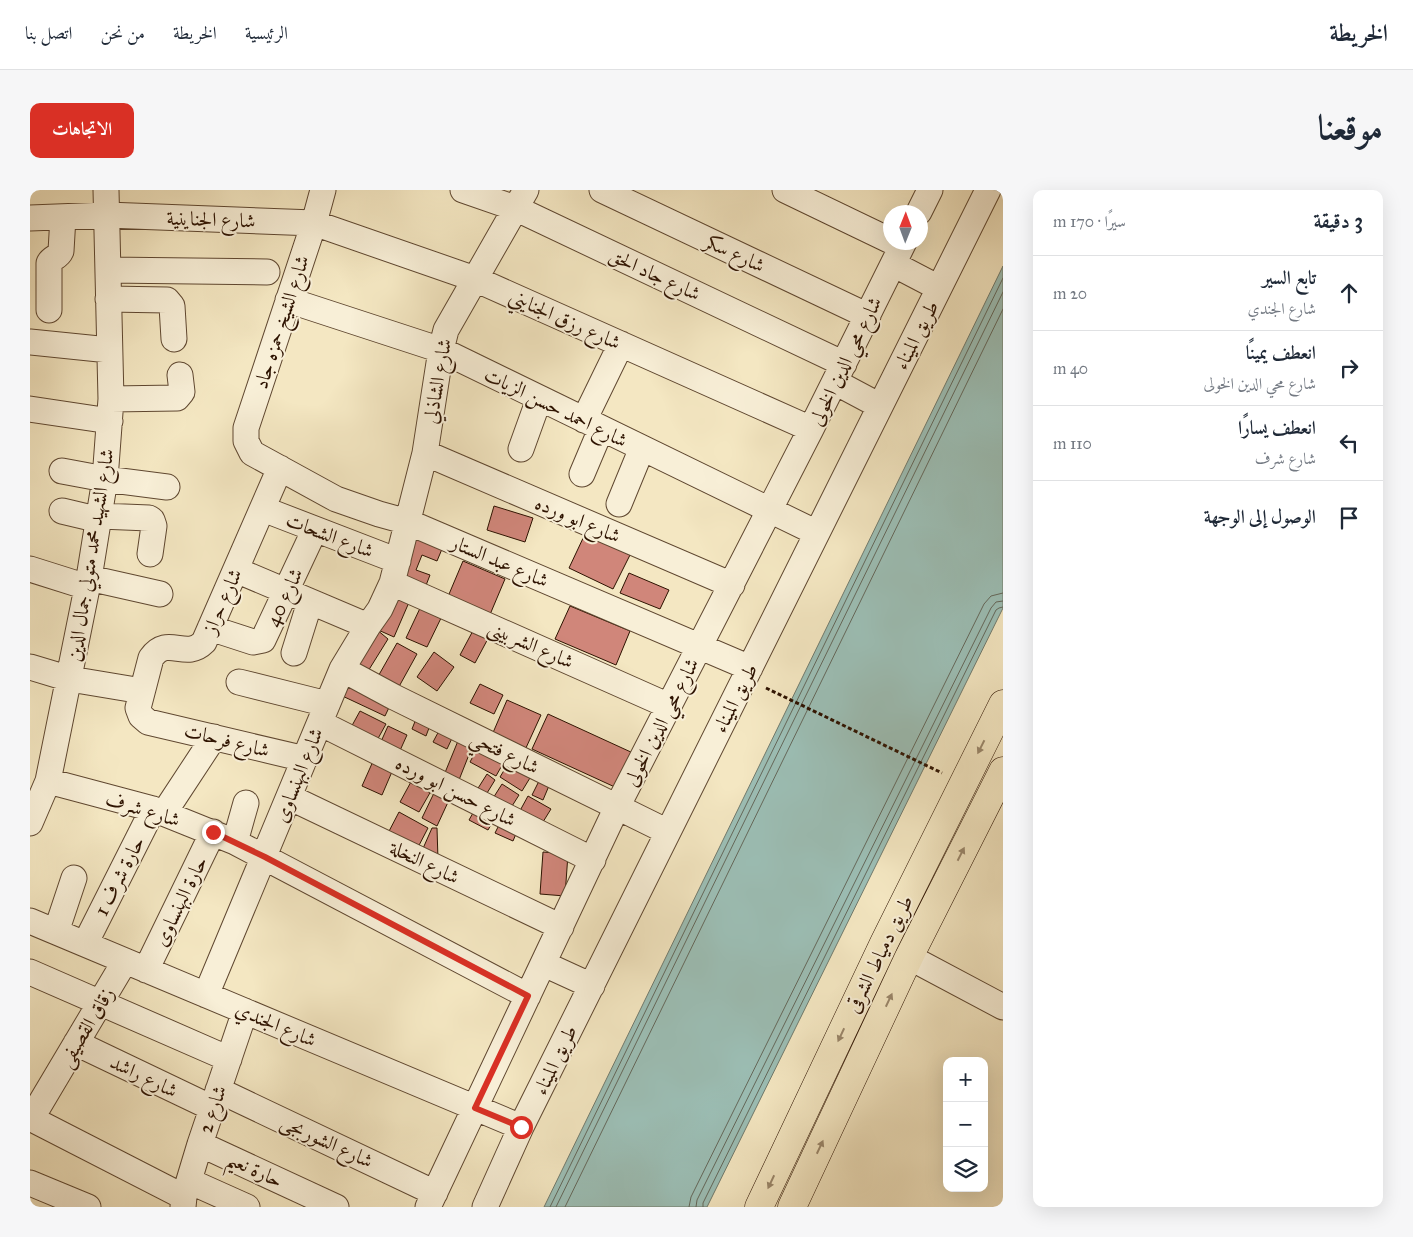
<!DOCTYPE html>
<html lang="ar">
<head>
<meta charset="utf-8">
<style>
  :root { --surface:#fff; --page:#f6f6f7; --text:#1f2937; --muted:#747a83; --line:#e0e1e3; --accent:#d93025 }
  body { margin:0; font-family:"IM FELL Great Primer",Amiri,serif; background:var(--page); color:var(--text); direction:rtl }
  .controls { position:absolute; right:15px; bottom:15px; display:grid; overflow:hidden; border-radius:10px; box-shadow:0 5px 20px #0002 }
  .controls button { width:45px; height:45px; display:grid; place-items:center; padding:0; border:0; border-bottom:1px solid var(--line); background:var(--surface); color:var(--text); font:25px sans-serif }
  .compass { position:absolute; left:853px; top:15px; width:45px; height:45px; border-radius:50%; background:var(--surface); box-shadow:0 5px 20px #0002; rotate:1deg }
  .stop { position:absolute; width:15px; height:15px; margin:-11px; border:4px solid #d93025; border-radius:50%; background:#fff }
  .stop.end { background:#d93025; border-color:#fff; box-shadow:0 1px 5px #0008 }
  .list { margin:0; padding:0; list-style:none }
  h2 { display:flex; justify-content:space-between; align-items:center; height:65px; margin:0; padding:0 20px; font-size:21px }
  h2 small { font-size:16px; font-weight:400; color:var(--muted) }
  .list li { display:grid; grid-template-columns:32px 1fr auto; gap:15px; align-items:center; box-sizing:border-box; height:75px; padding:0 20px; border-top:1px solid var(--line) }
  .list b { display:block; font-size:19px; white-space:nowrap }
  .list p { margin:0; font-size:16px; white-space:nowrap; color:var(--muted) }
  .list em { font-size:16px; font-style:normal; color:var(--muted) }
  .icon { flex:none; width:28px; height:28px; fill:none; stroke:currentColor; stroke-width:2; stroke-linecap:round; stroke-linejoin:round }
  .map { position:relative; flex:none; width:973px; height:1017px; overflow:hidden; direction:ltr; border-radius:10px }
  header { display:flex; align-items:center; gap:30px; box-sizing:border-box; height:70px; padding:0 25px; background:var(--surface); border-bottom:1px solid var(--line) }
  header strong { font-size:24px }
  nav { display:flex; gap:28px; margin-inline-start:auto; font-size:18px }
  .intro { display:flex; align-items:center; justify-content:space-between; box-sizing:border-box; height:120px; padding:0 30px }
  h1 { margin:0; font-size:35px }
  .button { padding:12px 22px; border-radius:10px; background:var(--accent); color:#fff; font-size:18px; font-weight:700 }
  main { display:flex; gap:30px; padding:0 30px }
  aside { flex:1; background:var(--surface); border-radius:10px; box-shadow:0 5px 20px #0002 }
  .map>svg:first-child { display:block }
  .water { fill:#9cbfb6; stroke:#707a6d }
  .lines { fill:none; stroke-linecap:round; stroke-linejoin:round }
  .shore { stroke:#64685b; stroke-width:1 }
  .building { fill:#d0867a; stroke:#2d1200 }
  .minor-casing { stroke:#5f4730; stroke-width:27 }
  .highway-casing { stroke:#2d1200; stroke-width:29 }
  .path { stroke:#2d1200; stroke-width:3; stroke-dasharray:4 2.5; stroke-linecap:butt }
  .minor { stroke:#f8efd7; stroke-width:25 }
  .highway { stroke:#f4e7c2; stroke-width:28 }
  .oneway { fill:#9a876b }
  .route { stroke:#d93025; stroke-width:6 }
  .labels { text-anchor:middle; stroke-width:4; stroke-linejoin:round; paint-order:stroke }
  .street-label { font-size:20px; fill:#2d1200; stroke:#f8efd7 }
</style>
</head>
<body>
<header>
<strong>الخريطة</strong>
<nav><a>الرئيسية</a><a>الخريطة</a><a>من نحن</a><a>اتصل بنا</a></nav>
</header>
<div class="intro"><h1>موقعنا</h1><a class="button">الاتجاهات</a></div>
<main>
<aside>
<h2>3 دقيقة<small>سيرًا · 170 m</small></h2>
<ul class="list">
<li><svg class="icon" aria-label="ahead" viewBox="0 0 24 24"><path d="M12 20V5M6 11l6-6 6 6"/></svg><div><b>تابع السير</b><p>شارع الجندي</p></div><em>20 m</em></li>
<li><svg class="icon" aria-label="right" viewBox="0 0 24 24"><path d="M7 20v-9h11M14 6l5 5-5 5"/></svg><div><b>انعطف يمينًا</b><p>شارع محي الدين الخولى</p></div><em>40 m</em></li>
<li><svg class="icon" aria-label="left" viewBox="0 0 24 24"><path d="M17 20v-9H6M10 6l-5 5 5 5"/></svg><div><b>انعطف يسارًا</b><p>شارع شرف</p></div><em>110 m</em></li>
<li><svg class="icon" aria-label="arrive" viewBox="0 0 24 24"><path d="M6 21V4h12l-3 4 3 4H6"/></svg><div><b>الوصول إلى الوجهة</b></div></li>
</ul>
</aside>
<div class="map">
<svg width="973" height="1017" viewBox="0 0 973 1017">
  <rect width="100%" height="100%" fill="#f4e7c2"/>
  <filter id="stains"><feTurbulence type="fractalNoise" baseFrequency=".004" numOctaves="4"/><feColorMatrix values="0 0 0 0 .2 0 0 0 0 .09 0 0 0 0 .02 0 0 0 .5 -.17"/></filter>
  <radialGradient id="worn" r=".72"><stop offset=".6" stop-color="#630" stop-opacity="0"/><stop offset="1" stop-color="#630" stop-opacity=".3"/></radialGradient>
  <path class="water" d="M973 76V418L677 1017H514Z"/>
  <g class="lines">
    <path class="shore" d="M520 1017 973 88
      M526 1017 973 102
      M535 1017 973 119
      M659 1017 661 1007 954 414 961 406 973 403
      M666 1017 667 1010 961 418 966 412 973 411
      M673 1017V1013L966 420 969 418 973 417"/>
  </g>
  <path class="building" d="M464 316 503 328 495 352 457 340Z
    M555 344 600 365 583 399 539 378Z
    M384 348 412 359 407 371 392 365 386 380 400 385 395 398 368 387Z
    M433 371 475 389 456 434 414 416Z
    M599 383 639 400 630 419 590 403Z
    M362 402 380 410 364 447 346 439Z
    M392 414 413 424 397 457 376 448Z
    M540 416 600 441 586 475 525 449Z
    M446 435 461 443 445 473 430 465Z
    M346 439 358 449 335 486 320 477Z
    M367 453 387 464 366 502 346 490Z
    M404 462 424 477 407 501 387 487Z
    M316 484 364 507 355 526 306 503Z
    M450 494 473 505 464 524 440 513Z
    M477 510 511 525 495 560 462 545Z
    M330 521 356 534 345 554 319 541Z
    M388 524 402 530 396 546 382 539Z
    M518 524 603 563 587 598 502 559Z
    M358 536 377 545 368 565 349 556Z
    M411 537 424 544 417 559 403 552Z
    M430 546 444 552 427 595 412 590Z
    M449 555 475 570 466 586 440 572Z
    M344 569 364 577 352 605 332 596Z
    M481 569 503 583 492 601 470 587Z
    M457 584 465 590 454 608 445 603Z
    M511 587 521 591 513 610 502 605Z
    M382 590 401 601 389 622 370 612Z
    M472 594 489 605 477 624 460 613Z
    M404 603 419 610 407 636 392 628Z
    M498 606 521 619 508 640 486 628Z
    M447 616 466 626 458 640 439 630Z
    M369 622 398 638 385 663 356 647Z
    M471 631 488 639 483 651 465 643Z
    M402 638H407L408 670 391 663Z
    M513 662 538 664 535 706 510 704Z"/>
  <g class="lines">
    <g class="minor-casing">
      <path id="minor" d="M293 0 284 33 216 238V251L222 263 306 309 349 324 378 332 720 478
        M433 0 485 18 814 174
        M572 0 838 126
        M755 0 861 51
        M889 22 900 0
        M0 28 77 25 284 33 445 89 781 239
        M863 74 909 98
        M78 80 237 82
        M78 109 137 110 142 116 144 149
        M258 110 411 160 787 343
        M19 120V73C22 67 28 68 31 61L33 27
        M0 152 79 160
        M805 192 850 216
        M81 209 147 208 152 202 150 185
        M0 219 80 231
        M554 230 591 154
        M491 259 509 209
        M395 263 702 395
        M250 278 174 452C155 471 138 444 121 468L108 518 111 526 118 532 275 569
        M32 281 75 289 137 297
        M552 284 571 239
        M589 314 612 258
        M233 319 368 371
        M32 321 70 330
        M70 326 119 328 122 330 124 336 120 364
        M0 379 57 397
        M206 380 338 436
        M59 388 130 404
        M362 393 639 516
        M180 438 223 452 233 450 285 339
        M264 463 280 412
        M0 477 40 489 112 501
        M312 479 364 507 638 642
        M209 492 297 514
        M290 533 563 670
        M18 591 123 619 205 652 498 806
        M259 607 531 737
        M134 623 184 547
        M0 633 18 591 59 388 75 289 81 209 76 0
        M205 652 216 613
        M0 731 491 937
        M26 742 44 688
        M55 754 123 619
        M879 767 973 817
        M514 774 562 796
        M116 780 183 642
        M0 782 199 869
        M176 805 312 479 338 436 350 419 362 393 395 263 411 160 416 140 496 0
        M46 853 182 918
        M188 900 405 1003
        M0 928 154 1007
        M1 929 95 771
        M170 954 306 1017
        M159 991 217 1017
        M0 993 58 1017
        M153 1017 154 1007 170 954 215 821
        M398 1017 587 617 781 239 874 52
        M455 1017 491 937 958 0"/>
    </g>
    <g class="highway-casing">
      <path id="highway" d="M729 1017 854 753 973 514
        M762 1017 879 767 973 581"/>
    </g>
    <path class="path" d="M736 498 912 583"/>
    <use href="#minor" class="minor"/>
    <use href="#highway" class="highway"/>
  </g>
  <defs><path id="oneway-solid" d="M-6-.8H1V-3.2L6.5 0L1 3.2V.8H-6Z" transform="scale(1.25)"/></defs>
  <g class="oneway">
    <use href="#oneway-solid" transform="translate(951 557) rotate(117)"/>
    <use href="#oneway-solid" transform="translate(931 664) rotate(-63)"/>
    <use href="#oneway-solid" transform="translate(859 810) rotate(-65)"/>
    <use href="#oneway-solid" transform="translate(811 845) rotate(115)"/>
    <use href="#oneway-solid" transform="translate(790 957) rotate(-65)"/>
    <use href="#oneway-solid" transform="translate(741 992) rotate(115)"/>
  </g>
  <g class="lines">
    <path class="route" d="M183 642 235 667 498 806 445 918 491 937"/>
  </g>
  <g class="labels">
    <g class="street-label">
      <text transform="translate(181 29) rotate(2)" y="7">شارع الجناينية</text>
      <text transform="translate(705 63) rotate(25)" y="7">شارع سكر</text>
      <text transform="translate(625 84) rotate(25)" y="7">شارع جاد الحق</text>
      <text transform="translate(535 129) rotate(24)" y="7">شارع رزق الجنايني</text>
      <text transform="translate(251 132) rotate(-72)" y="7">شارع الشيخ حمزه جاد</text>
      <text transform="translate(886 145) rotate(-63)" y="7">طريق الميناء</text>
      <text transform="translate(815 171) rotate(-64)" y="7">شارع محي الدين الخولى</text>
      <text transform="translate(407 191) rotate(-80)" y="7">شارع الشاذلي</text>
      <text transform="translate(526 217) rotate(26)" y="7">شارع احمد حسن الزيات</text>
      <text transform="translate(548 329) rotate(23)" y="7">شارع ابو ورده</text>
      <text transform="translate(300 345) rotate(21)" y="7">شارع الشحات</text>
      <text transform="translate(60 365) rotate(-81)" y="7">شارع الشهيد محمد متولي جمال الدين</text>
      <text transform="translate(470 371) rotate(23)" y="7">شارع عبد الستار</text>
      <text transform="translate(254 407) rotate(-65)" y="7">شارع 40</text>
      <text transform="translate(192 411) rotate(-66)" y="7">شارع حراز</text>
      <text transform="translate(501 454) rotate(24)" y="7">شارع الشربينى</text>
      <text transform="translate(705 508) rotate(-63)" y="7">طريق الميناء</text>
      <text transform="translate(631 532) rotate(-63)" y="7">شارع محي الدين الخولى</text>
      <text transform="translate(197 550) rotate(14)" y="7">شارع فرحات</text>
      <text transform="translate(475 562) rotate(26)" y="7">شارع فتحي</text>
      <text transform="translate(268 585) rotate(-68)" y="7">شارع البهنساوى</text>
      <text transform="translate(426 601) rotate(27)" y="7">شارع حسن ابو ورده</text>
      <text transform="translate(113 619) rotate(17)" y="7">شارع شرف</text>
      <text transform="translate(395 672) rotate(26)" y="7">شارع النخلة</text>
      <text transform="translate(89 686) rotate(-63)" y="7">حارة شرف 1</text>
      <text transform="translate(150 711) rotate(-64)" y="7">حارة البهنساوى</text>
      <text transform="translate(849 764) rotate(-64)" y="7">طريق دمياط الشرقى</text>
      <text transform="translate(246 834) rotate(23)" y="7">شارع الجندي</text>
      <text transform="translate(56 837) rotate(-59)" y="7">زقاق القصيفى</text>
      <text transform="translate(525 870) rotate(-64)" y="7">طريق الميناء</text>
      <text transform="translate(114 886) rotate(26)" y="7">شارع راشد</text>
      <text transform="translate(182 919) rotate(-71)" y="7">شارع 2</text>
      <text transform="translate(297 951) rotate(25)" y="7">شارع الشوربجى</text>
      <text transform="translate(225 979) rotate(25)" y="7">حارة نعيم</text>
    </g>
  </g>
  <rect width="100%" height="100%" filter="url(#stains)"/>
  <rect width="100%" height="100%" fill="url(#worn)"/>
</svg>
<div class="controls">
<button>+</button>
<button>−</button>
<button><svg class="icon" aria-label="layers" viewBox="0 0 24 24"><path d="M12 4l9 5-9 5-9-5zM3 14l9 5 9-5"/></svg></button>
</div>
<svg class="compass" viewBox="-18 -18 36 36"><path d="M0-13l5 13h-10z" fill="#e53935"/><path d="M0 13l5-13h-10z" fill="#747a83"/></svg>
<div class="stop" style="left:491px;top:937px"></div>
<div class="stop end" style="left:183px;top:642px"></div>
</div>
</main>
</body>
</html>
